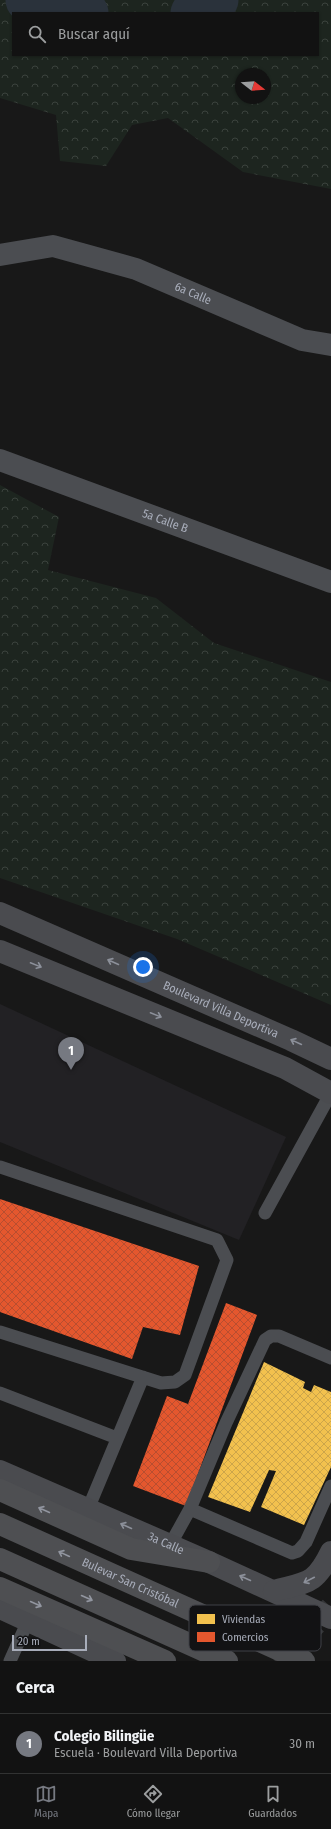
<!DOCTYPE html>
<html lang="es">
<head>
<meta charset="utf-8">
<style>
  :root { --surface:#121212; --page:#1b1b1b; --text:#f1f3f6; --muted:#9c9e9f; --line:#313232; --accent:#767981 }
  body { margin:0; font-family:"Fira Sans Condensed",sans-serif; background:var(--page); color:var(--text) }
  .compass { position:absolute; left:235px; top:68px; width:36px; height:36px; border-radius:50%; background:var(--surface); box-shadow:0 1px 3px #0004; rotate:107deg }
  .scale { position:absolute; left:12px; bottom:10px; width:75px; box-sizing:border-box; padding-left:4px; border:2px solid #a8adba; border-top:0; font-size:11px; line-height:14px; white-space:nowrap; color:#a8adba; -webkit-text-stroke:3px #121214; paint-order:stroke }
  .you { position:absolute; left:143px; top:967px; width:14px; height:14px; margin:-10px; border:3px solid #fff; border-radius:50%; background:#1a73e8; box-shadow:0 0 0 6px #1a73e833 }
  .badge { display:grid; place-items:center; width:26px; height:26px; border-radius:50%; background:var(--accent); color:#fff; font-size:13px; font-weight:700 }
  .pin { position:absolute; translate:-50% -33px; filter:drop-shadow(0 1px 2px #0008) }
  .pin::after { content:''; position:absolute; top:21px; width:14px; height:12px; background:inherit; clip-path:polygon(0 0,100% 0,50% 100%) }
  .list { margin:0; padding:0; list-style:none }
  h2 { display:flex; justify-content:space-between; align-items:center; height:52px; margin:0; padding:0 16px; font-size:17px }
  h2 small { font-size:13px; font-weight:400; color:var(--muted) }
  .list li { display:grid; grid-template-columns:26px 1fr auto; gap:12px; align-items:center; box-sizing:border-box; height:60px; padding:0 16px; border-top:1px solid var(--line) }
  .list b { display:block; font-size:15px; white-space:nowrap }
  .list p { margin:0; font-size:13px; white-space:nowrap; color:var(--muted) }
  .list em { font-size:13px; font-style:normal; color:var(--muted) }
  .icon { flex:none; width:22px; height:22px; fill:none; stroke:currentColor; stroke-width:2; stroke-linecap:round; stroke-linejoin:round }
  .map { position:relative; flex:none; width:331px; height:1661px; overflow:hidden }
  .search { position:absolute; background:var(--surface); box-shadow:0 1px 3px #0004; left:12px; right:12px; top:12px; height:44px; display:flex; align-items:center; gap:10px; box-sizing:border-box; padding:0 14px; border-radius:0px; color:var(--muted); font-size:15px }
  .sheet { height:112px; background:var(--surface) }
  nav { display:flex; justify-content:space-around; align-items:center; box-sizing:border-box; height:56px; border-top:1px solid var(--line); background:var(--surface); font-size:11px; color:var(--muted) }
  nav a { display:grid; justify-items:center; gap:2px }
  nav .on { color:var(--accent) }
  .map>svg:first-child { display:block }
  .built { fill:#222124 }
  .forest { fill:url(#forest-crowns); fill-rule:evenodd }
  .homes { fill:url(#homes-cross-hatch) }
  .shops { fill:url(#shops-cross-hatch) }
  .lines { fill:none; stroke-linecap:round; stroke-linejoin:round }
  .river { stroke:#2a323b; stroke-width:45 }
  .primary-tunnel { stroke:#353638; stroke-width:22; stroke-dasharray:22 11; stroke-linecap:butt }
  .lane { stroke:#4b4d51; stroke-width:13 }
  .street { stroke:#4b4d51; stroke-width:22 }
  .secondary { stroke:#4a4b4f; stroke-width:22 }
  .primary { stroke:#4e4f52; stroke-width:22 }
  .primary-bridge { stroke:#4e4f52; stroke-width:22 }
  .oneway { stroke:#8c909a }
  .oneway2 { stroke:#9296a0 }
  .labels { text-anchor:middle; stroke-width:4; stroke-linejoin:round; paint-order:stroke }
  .street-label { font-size:12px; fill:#a8adba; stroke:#121214 }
  .key { fill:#121214; stroke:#3f4046; stroke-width:1 }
  .key-label { font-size:11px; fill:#a8adba }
</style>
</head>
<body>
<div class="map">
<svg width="331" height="1661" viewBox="0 0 331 1661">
  <defs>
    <pattern id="forest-crowns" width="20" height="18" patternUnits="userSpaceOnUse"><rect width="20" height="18" fill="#1d251f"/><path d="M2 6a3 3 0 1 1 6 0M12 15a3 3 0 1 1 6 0" fill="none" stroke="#3b423d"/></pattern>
    <pattern id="homes-cross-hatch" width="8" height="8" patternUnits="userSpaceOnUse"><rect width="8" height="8" fill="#f2c14e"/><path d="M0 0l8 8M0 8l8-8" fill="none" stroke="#cca54a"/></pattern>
    <pattern id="shops-cross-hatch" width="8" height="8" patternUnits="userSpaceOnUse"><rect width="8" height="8" fill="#e4572e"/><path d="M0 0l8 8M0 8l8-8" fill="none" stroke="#b84e30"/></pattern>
  </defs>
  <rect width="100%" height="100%" fill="#181818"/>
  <path class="built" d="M0 1004 286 1137 239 1240 0 1142Z"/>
  <path class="forest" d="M0 0H331V189L243 172 168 118 132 125 106 166 60 161 56 115 0 98ZM13 13H318V55H13ZM241 74H265V98H241Z
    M0 485 59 517 48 570 156 598 214 643 331 682V1005L177 939 0 878Z"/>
  <path class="homes" d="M264 1362 305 1382 303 1388 311 1392 314 1385 331 1392V1467L304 1525 261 1507 276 1471 269 1470 250 1512 208 1497Z"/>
  <path class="shops" d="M0 1199 199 1266 180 1335 143 1327 132 1359 0 1312Z
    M226 1303 257 1315 186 1506 133 1486 167 1396 188 1404Z"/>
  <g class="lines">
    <path class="river" d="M28 0 42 9 86 13
      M193 13 216 0"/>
    <path class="primary-tunnel" d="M275 1661 314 1626 331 1607"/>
    <path class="lane" d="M0 1167 217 1240 227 1260 185 1375 175 1382 161 1383 0 1332
      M265 1213 331 1093
      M0 1393 117 1438
      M88 1509 143 1377
      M190 1509 292 1553 298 1551 306 1542 331 1486
      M170 1545 190 1509 226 1423 265 1340 271 1336H279L331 1358
      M10 1661 28 1621"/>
    <g class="street">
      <path id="s1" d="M0 255 53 246 136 269 302 340 331 345"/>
      <path id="s2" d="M0 460 331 582"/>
    </g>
    <g class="secondary">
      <path id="s3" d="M0 913 291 1040 331 1059"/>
      <path d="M0 951 285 1068 331 1093"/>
      <path id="s4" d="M0 1471 209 1562 331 1618"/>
      <path d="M274 1591C307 1582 315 1585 331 1552"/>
      <path d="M0 1608 115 1661"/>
    </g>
    <path class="primary" d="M0 1490 131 1549 209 1562
      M0 1559 227 1661
      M0 1588 165 1661"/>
    <path class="primary-bridge" id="s5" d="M0 1524 304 1661"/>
  </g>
  <defs><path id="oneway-shaft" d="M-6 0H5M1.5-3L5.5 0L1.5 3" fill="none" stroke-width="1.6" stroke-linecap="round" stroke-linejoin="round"/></defs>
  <g class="oneway">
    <use href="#oneway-shaft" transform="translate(113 962) rotate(-156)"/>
    <use href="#oneway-shaft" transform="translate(36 965) rotate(22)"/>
    <use href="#oneway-shaft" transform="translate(156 1015) rotate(22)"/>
    <use href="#oneway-shaft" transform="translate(296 1042) rotate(-155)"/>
    <use href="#oneway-shaft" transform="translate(126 1526) rotate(-156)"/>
    <use href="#oneway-shaft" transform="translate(245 1578) rotate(-156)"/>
    <use href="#oneway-shaft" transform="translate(309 1580) rotate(153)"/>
  </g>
  <g class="oneway2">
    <use href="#oneway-shaft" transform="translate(44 1510) rotate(-156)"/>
    <use href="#oneway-shaft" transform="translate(64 1554) rotate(-155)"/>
    <use href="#oneway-shaft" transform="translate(87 1598) rotate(24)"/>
    <use href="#oneway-shaft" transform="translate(36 1604) rotate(24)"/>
  </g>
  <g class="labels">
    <g class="street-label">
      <text dy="4" stroke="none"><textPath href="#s1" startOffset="202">6a Calle</textPath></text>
      <text dy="4" stroke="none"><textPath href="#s2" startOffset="176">5a Calle B</textPath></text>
      <text dy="4" stroke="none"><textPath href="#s3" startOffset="241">Boulevard Villa Deportiva</textPath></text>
      <text dy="4" stroke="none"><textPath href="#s4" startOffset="181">3a Calle</textPath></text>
      <text dy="4" stroke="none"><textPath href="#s5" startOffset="143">Bulevar San Cristóbal</textPath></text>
    </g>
  </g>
  <rect x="189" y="1605" width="132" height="46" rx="6" class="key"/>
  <rect x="197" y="1614" width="18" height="10" fill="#f2c14e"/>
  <rect x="197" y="1632" width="18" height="10" fill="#e4572e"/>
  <g class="key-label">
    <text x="222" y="1623">Viviendas</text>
    <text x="222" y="1641">Comercios</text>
  </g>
</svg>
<svg class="compass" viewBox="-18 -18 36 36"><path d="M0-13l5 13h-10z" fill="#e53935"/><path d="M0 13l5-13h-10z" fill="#9c9e9f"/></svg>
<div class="scale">20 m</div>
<div class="you"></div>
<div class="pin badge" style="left:71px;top:1070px">1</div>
<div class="search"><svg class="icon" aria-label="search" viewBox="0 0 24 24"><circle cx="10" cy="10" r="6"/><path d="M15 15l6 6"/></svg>Buscar aquí</div>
</div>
<section class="sheet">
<h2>Cerca<small></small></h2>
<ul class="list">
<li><span class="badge">1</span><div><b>Colegio Bilingüe</b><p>Escuela · Boulevard Villa Deportiva</p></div><em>30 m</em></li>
</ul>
</section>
<nav>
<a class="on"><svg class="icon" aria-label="map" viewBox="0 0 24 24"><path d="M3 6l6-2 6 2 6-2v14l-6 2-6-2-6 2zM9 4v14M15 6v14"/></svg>Mapa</a>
<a><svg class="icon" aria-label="directions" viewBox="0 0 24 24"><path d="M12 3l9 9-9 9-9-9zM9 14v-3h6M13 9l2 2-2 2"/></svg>Cómo llegar</a>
<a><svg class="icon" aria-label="saved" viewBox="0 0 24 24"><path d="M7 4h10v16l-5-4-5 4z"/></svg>Guardados</a>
</nav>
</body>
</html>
